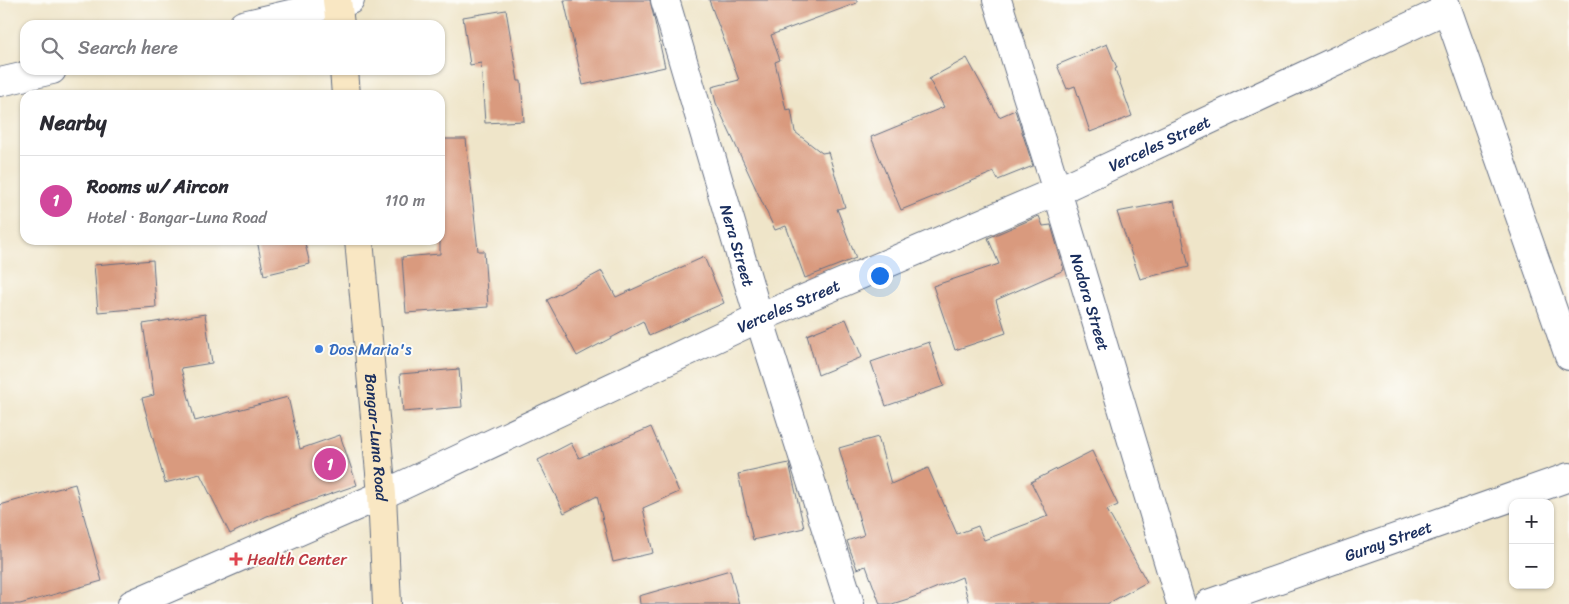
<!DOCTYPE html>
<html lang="en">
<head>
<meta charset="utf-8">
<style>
  :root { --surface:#fff; --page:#f7f7f7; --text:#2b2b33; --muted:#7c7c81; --line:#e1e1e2; --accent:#d1495b }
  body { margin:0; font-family:Sriracha,sans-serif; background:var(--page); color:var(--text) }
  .controls { position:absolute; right:15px; bottom:15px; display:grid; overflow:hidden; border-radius:10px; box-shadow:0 1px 4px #0004 }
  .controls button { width:45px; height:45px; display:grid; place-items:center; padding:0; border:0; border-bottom:1px solid var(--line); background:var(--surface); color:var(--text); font:25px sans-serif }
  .you { position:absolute; left:879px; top:275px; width:18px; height:18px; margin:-12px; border:4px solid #fff; border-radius:50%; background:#1a73e8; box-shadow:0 0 0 8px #1a73e833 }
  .badge { display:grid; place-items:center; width:32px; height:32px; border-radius:50%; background:var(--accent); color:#fff; font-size:16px; font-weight:700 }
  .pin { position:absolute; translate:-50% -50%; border:2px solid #fff; box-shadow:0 1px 5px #0006 }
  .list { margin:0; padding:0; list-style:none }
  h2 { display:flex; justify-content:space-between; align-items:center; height:65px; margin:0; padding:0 20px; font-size:21px }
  h2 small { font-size:16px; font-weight:400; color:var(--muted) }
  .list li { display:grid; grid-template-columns:32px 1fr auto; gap:15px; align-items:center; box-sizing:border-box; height:90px; padding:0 20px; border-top:1px solid var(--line) }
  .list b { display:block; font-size:19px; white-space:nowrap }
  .list p { margin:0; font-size:16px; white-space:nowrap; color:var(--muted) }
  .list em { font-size:16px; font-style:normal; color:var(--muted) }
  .icon { flex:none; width:28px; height:28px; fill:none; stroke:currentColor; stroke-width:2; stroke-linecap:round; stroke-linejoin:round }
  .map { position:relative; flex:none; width:1569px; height:604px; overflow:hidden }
  .search { position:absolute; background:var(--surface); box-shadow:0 1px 4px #0004; left:20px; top:20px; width:425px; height:55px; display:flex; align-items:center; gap:12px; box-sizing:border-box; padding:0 18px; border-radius:15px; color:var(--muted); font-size:19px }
  .panel { position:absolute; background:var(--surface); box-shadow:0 1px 4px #0004; left:20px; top:90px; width:425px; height:155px; border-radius:15px }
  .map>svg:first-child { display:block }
  .building { fill:#d99a7e }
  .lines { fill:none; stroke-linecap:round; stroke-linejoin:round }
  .minor-casing { stroke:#656f83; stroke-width:30 }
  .secondary-casing { stroke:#656f83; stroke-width:30 }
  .minor { stroke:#fff; stroke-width:28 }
  .secondary { stroke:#f9e7c3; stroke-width:28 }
  .shop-dot { fill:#3f7fe0; stroke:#fdfcf7; stroke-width:2 }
  .health-dot { fill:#e0444e; stroke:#fdfcf7; stroke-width:2 }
  .labels { text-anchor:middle; stroke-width:4; stroke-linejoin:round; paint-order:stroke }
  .street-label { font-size:16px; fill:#1b2f5e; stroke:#fdfcf7 }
  .shop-label { font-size:16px; fill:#366cbe; stroke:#fdfcf7; text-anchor:start }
  .health-label { font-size:16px; fill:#be3a42; stroke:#fdfcf7; text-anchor:start }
</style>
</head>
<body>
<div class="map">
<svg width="1569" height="604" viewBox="0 0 1569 604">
  <rect width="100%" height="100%" fill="#fdfcf7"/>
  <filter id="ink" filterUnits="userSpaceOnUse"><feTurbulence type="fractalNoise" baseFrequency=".02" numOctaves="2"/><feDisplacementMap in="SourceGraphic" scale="10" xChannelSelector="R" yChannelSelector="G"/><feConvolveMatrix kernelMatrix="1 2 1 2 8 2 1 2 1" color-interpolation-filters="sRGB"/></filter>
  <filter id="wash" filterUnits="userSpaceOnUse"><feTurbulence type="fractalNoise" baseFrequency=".0096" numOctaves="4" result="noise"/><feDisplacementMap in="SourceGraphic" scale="20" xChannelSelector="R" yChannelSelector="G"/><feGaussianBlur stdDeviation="1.12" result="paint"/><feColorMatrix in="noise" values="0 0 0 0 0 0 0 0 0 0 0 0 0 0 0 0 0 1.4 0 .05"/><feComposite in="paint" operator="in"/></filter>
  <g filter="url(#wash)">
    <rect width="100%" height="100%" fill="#efe5c9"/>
    <g id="blocks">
      <path class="building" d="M564 0H650L665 67 583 85Z
        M709 0H857V3L771 35 780 60 775 62 786 110 791 109 795 132 822 153 828 152 845 207 837 209 856 258 805 278 786 226 775 230 716 103 712 87 739 80Z
        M506 10 518 81H521L524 121 485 123 481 63 470 65 463 17Z
        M1107 44 1117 68 1115 69 1132 116 1090 132 1075 86 1067 89 1057 65Z
        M967 58 999 117 1015 110 1033 166 998 180 994 172 901 210 871 137 944 107 929 79Z
        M440 139H466L478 251H484L488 307 406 313 402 257 440 254Z
        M1174 201 1189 267 1140 279 1117 212Z
        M1039 216 1043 226 1051 225 1064 270 996 300 1006 333 955 350 933 286 999 264 988 238Z
        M257 240H304L310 264 264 275Z
        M704 257 724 303 649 336 643 321 577 356 547 300 602 271 616 297Z
        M153 260 156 307 98 312 94 265Z
        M205 314 212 363 181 368 195 421 288 397 300 449 340 435 357 485 267 516 230 534 200 474 165 483 142 398 154 395 143 324Z
        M846 319 862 357 818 375 807 335Z
        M929 342 944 386 886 406 871 362Z
        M459 369 462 407 403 412 400 374Z
        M651 427 679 492 643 508 653 553 613 562 597 496 564 513 538 460 571 443 579 458Z
        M878 437 891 484 928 468 957 534 978 526 984 540 1048 516 1031 482 1092 451 1118 505 1107 510 1147 582 1107 604H969L962 577 914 597 892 604H880L866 566 857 569 847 541 864 535 839 448Z
        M789 463 804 528 753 540 738 474Z
        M75 484 102 581 20 604H0V505Z
        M730 570 739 604H640L639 596Z"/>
    </g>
  </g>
  <g filter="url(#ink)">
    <use href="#blocks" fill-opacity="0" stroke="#656f83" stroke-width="1"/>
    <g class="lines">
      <g class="minor-casing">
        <g id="minor">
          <path id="s1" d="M665 0 759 318 850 604"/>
          <path id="s2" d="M997 0 1057 191 1181 604"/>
          <path d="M1444 0 1569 356"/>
          <path d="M243 25 350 0"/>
          <path d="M0 82 52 70"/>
          <path id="s3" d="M132 604 382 495 759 318 1057 191 1447 9"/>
          <path id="s4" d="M1208 604 1569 477"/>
        </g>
      </g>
      <g class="secondary-casing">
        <g id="secondary">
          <path d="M337 0 340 25"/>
          <path d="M344 70 346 95"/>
          <path id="s5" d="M359 240 382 495 387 604"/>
        </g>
      </g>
      <use href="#minor" class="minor"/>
      <use href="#secondary" class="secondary"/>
    </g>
  </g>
  <circle class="shop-dot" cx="319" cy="349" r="5"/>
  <path class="health-dot" d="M233.5 551.5h5v5h5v5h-5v5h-5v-5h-5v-5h5z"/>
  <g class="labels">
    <g class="street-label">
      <text dy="6" stroke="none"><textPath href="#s3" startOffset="1126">Verceles Street</textPath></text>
      <text dy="6" stroke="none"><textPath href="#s1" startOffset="256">Nera Street</textPath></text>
      <text dy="6" stroke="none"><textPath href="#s2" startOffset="316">Nodora Street</textPath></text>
      <text dy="6" stroke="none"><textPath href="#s3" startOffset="721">Verceles Street</textPath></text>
      <text dy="6" stroke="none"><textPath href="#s5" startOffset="198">Bangar-Luna Road</textPath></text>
      <text dy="6" stroke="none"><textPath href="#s4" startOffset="191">Guray Street</textPath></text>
    </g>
    <g class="shop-label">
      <text x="329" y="355">Dos Maria's</text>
    </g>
    <g class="health-label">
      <text x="247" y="565">Health Center</text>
    </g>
  </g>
</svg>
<div class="controls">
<button>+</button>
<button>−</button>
</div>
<div class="you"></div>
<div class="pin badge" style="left:330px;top:464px;background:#d1479c">1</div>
<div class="search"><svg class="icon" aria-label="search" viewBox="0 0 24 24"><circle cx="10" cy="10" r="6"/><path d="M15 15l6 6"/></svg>Search here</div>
<section class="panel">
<h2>Nearby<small></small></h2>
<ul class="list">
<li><span class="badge" style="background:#d1479c">1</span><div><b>Rooms w/ Aircon</b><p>Hotel · Bangar-Luna Road</p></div><em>110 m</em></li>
</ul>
</section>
</div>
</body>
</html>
